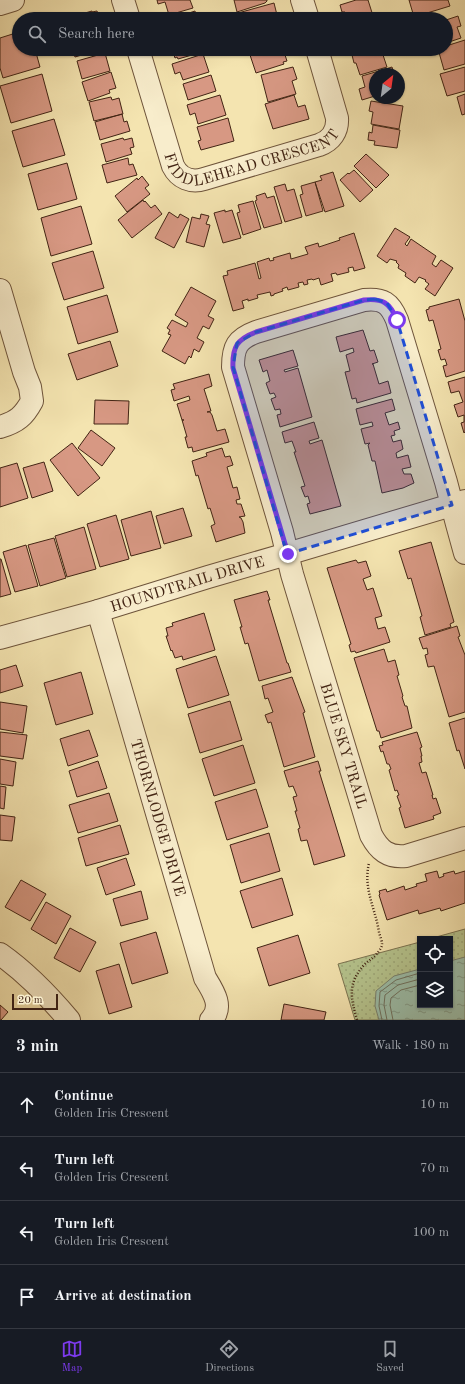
<!DOCTYPE html>
<html lang="en">
<head>
<meta charset="utf-8">
<style>
  :root { --surface:#171b24; --page:#20242c; --text:#f1f3f6; --muted:#9ea1a6; --line:#363941; --accent:#7c3aed }
  body { margin:0; font-family:"Old Standard TT",serif; background:var(--page); color:var(--text) }
  .controls { position:absolute; right:12px; bottom:12px; display:grid; overflow:hidden; border-radius:0px; box-shadow:0 1px 3px #0004 }
  .controls button { width:36px; height:36px; display:grid; place-items:center; padding:0; border:0; border-bottom:1px solid var(--line); background:var(--surface); color:var(--text); font:20px sans-serif }
  .compass { position:absolute; left:369px; top:68px; width:36px; height:36px; border-radius:50%; background:var(--surface); box-shadow:0 1px 3px #0004; rotate:29deg }
  .scale { position:absolute; left:12px; bottom:10px; width:46px; box-sizing:border-box; padding-left:4px; border:2px solid #422414; border-top:0; font-size:11px; line-height:14px; white-space:nowrap; color:#422414; -webkit-text-stroke:3px #f8edcc; paint-order:stroke }
  .stop { position:absolute; width:12px; height:12px; margin:-9px; border:3px solid #7c3aed; border-radius:50%; background:#fff }
  .stop.end { background:#7c3aed; border-color:#fff; box-shadow:0 1px 4px #0008 }
  .list { margin:0; padding:0; list-style:none }
  h2 { display:flex; justify-content:space-between; align-items:center; height:52px; margin:0; padding:0 16px; font-size:17px }
  h2 small { font-size:13px; font-weight:400; color:var(--muted) }
  .list li { display:grid; grid-template-columns:26px 1fr auto; gap:12px; align-items:center; box-sizing:border-box; height:64px; padding:0 16px; border-top:1px solid var(--line) }
  .list b { display:block; font-size:15px; white-space:nowrap }
  .list p { margin:0; font-size:13px; white-space:nowrap; color:var(--muted) }
  .list em { font-size:13px; font-style:normal; color:var(--muted) }
  .icon { flex:none; width:22px; height:22px; fill:none; stroke:currentColor; stroke-width:2; stroke-linecap:round; stroke-linejoin:round }
  .map { position:relative; flex:none; width:465px; height:1020px; overflow:hidden }
  .search { position:absolute; background:var(--surface); box-shadow:0 1px 3px #0004; left:12px; right:12px; top:12px; height:44px; display:flex; align-items:center; gap:10px; box-sizing:border-box; padding:0 14px; border-radius:22px; color:var(--muted); font-size:15px }
  .sheet { height:308px; background:var(--surface) }
  nav { display:flex; justify-content:space-around; align-items:center; box-sizing:border-box; height:56px; border-top:1px solid var(--line); background:var(--surface); font-size:11px; color:var(--muted) }
  nav a { display:grid; justify-items:center; gap:2px }
  nav .on { color:var(--accent) }
  .map>svg:first-child { display:block }
  .grass { fill:url(#grass-dots); stroke:#7c7452 }
  .water { fill:url(#water-ripples); stroke:#78816f }
  .lines { fill:none; stroke-linecap:round; stroke-linejoin:round }
  .shore { stroke:#6f7260; stroke-width:1 }
  .building { fill:#d79883; stroke:#422414 }
  .minor-casing { stroke:#6e543b; stroke-width:24 }
  .path { stroke:#422414; stroke-width:2.5; stroke-dasharray:1 2; stroke-linecap:butt }
  .minor { stroke:#f8edcc; stroke-width:22 }
  .route { stroke:#7c3aed; stroke-width:5 }
  .marked { fill:#1d4ed8; fill-opacity:0.2; stroke:#1d4ed8; stroke-width:3; stroke-dasharray:8 5; stroke-linejoin:round }
  .labels { text-anchor:middle; stroke-width:3; stroke-linejoin:round; paint-order:stroke }
  .street-label { font-size:15px; fill:#422414; stroke:#f8edcc }
</style>
</head>
<body>
<div class="map">
<svg width="465" height="1020" viewBox="0 0 465 1020">
  <defs>
    <pattern id="grass-dots" width="8" height="8" patternUnits="userSpaceOnUse"><rect width="8" height="8" fill="#b6c58f"/><path d="M2 2h.1M6 6h.1" fill="none" stroke="#9ea97a" stroke-width="1.8" stroke-linecap="round"/></pattern>
    <pattern id="water-ripples" width="26" height="14" patternUnits="userSpaceOnUse"><rect width="26" height="14" fill="#9cbfab"/><path d="M2 4q2-2 4 0t4 0M15 11q2-2 4 0t4 0" fill="none" stroke="#819b8a"/></pattern>
  </defs>
  <rect width="100%" height="100%" fill="#f4e4b0"/>
  <filter id="stains"><feTurbulence type="fractalNoise" baseFrequency=".005" numOctaves="4"/><feColorMatrix values="0 0 0 0 .2 0 0 0 0 .09 0 0 0 0 .02 0 0 0 .5 -.17"/></filter>
  <radialGradient id="worn" r=".72"><stop offset=".6" stop-color="#630" stop-opacity="0"/><stop offset="1" stop-color="#630" stop-opacity=".3"/></radialGradient>
  <path class="grass" d="M465 929V1020H355L338 964 420 942V1005H450V939H429Z"/>
  <path class="water" d="M465 957V1020H379L375 1006 376 991 394 976 420 969V1005H450V961Z"/>
  <g class="lines">
    <path class="shore" d="M382 1020 379 1006 380 992 396 980 420 973
      M387 1020 384 1005 385 995 398 985 420 979
      M393 1020 390 1005 391 998 401 990 420 985"/>
  </g>
  <path class="building" d="M157 0H190L193 8 169 15 165 2 158 4Z
    M234 0H267V1L265 3 237 12Z
    M356 0H368L374 19H347L345 12H342L340 5Z
    M409 0H448L450 6 414 17Z
    M274 3 278 19H240L238 13Z
    M92 11V12L97 11 100 19H64Z
    M195 11 197 19H171Z
    M458 16 461 26 457 27 461 38 446 43V20Z
    M19 32V49H35L40 67 3 78 0 68V38Z
    M465 40V64L444 70 438 49H446V46Z
    M72 49H102L75 57Z
    M172 49H206V51L178 59 177 57 175 58Z
    M268 49H283L287 61 283 62 284 64 256 73 250 55Z
    M370 49H381L387 67 360 75 356 63H354L352 55Z
    M105 53 110 71 82 79 77 61Z
    M203 54 209 72 183 80 180 72 175 74 172 64Z
    M293 67 297 79 292 81 296 94 268 102 261 75Z
    M392 67 394 74H375V96L362 100 359 89 365 87 362 76Z
    M465 67V91L447 96 440 74Z
    M111 72 116 88 109 90 110 93 88 101 82 82Z
    M42 74 52 111 11 123 0 86Z
    M211 75 216 91 188 100 183 84Z
    M465 94V114L462 115 457 97Z
    M220 95 226 115 198 124 195 113 190 115 187 105Z
    M294 95 298 107 305 105 309 119 273 129 265 104Z
    M111 97 112 100 119 98 123 114 94 121 89 102Z
    M371 101 403 106 399 129 371 124 373 112 369 111Z
    M122 114 124 122 127 121 130 131 100 140 95 122Z
    M228 118 234 141 201 150 198 141 201 140 197 127Z
    M54 119 65 155 23 167 12 131Z
    M373 125 400 130 397 148 374 145 375 141 368 140 369 132 372 133Z
    M123 138 124 140 132 138 134 147 130 148 132 154 106 162 101 144Z
    M366 154 389 175 376 188 354 166Z
    M128 158 129 165 133 164 137 175 107 183 102 165Z
    M67 163 77 199 38 210 28 174Z
    M354 170 373 190 360 202 340 180 348 173 349 174Z
    M333 172 344 206 325 212 315 182 322 180 320 176Z
    M142 176 149 185 145 188 150 194 127 212 115 196 137 178 138 180Z
    M315 182 323 211 306 216 300 195 303 194 301 186Z
    M285 184 287 191 294 189 302 217 285 222 274 187Z
    M265 193 267 198 274 196 282 223 264 228 255 201 257 200 256 196Z
    M143 200 144 202 145 201 151 208 155 205 162 214 132 238 118 220Z
    M253 201 261 229 243 235 237 213 240 212 238 205Z
    M81 206 92 244 51 256 41 218Z
    M225 210V212L232 210 241 238 223 243 214 213Z
    M169 212 178 218 180 214 189 219 174 248 155 238Z
    M201 214 209 216 206 224 210 225 204 247 186 242 192 217 200 219Z
    M395 228 410 237 405 244 407 246 411 239 436 256 432 264 436 267 441 260 453 268 435 296 425 289 429 284 425 281 426 280 419 277 415 283 405 276 406 273 398 268 399 265 396 262 397 261 390 259 387 263 377 256Z
    M354 233 365 268 354 271 353 267 348 268 349 272 337 275 336 273 331 274 333 281 321 285 319 278 313 280 312 279 307 280 308 284 304 285 303 282 298 283 299 287 288 290 287 287 282 289 283 291 274 294V295L271 296 270 292 257 295 258 298 248 301V299L242 301 244 308 233 311 223 276 228 275 227 271 255 263 259 279 261 278 257 262 269 258 270 261 274 260 273 258 290 253 291 259 308 254 305 247 318 243 319 247 340 240 339 238Z
    M93 251 104 288 64 300 52 263Z
    M191 287 216 301 208 316 214 319 209 329 203 326 197 338 204 342 199 352 194 349 191 358 189 356 185 364 162 351 171 335 168 334 170 330 167 328 172 320 186 327 188 323 175 315Z
    M107 295 118 332 78 344 67 307Z
    M459 299 465 321V371L446 377 443 366 447 365 445 359 441 360 438 350 441 349 433 320 429 321 426 310 429 309V307Z
    M363 330 370 351 374 350 378 362 372 364H373L379 384 388 381 391 393 357 403 356 398 352 399 345 372 350 371 346 355 354 352 353 348 340 352 336 337Z
    M110 341 118 366 77 380 68 354Z
    M293 350 298 366 284 370 285 372 298 368 312 417 280 427 277 415 281 414 280 409 275 410 271 399 276 397 274 393 270 394 266 383 270 381 267 370 263 372 259 360Z
    M209 374 212 386 204 389 211 411 207 412H210L212 415 217 431 225 429 229 442 193 452 192 447 188 448 185 437H187L182 420H184H182L177 404 190 400 189 396 174 401 171 390 175 389 173 384Z
    M465 377V432L464 433 461 423 464 422V415L458 417 454 405 463 402 459 391 451 393 448 382Z
    M392 399 395 410 385 413 389 425 398 422 400 429 394 431 395 435 391 436 393 442 401 440 403 449 396 453 397 458 408 455 411 467 402 469 404 474H411L414 483 403 488 382 493 375 461H372L368 445 370 443 365 444 361 429 373 426 372 422 360 425 356 409Z
    M95 400 129 401 128 424H94Z
    M314 422 319 438 309 441 310 444 322 440 341 506 310 514 307 504 310 503 308 496 305 497 301 487 305 486 294 452H296L292 441 285 443 282 432Z
    M91 430 115 448 102 466 78 448Z
    M72 443 100 478 78 496 50 460Z
    M222 448 225 457 230 456 233 465 227 467 233 488 237 487 240 499 236 500 237 504H241L245 516 239 517 241 518 243 522 245 533 216 542 211 526 215 524 210 508 208 509 198 475 196 476 192 461 207 456 206 453Z
    M44 462 53 491 32 498 23 468Z
    M17 463 28 498 0 507V468Z
    M183 508 192 536 164 544 156 516Z
    M151 511 161 548 131 556 121 520Z
    M116 515 129 559 100 567 87 524Z
    M84 527 96 569 67 577 55 536Z
    M54 538 66 578 40 586 28 545Z
    M431 542 454 622 450 624 451 627 425 635 420 617 422 616 411 578 408 579 399 551Z
    M26 545 38 586 15 592 3 552Z
    M0 559H1L11 594 0 597Z
    M356 560 358 563 366 561 371 576 363 579 367 590 373 588 382 616 375 618 378 629 385 627 390 642 356 653 355 651 351 652 349 645 351 644 327 568Z
    M267 591 270 600H268L287 663H288L291 672 259 681 248 643 245 644 240 627H242L234 600Z
    M204 613 215 650 183 660 182 656 175 658 172 650 171 651 166 636H168L166 628 173 626 172 623Z
    M457 626 460 636 458 637 465 655V712L449 717 434 666 428 667 425 655 428 654 427 648 423 649 419 638Z
    M384 649 388 662 395 660 399 675 397 676 403 696 402 697 405 706H407L412 728 381 738 379 731H377L354 658Z
    M216 656 229 695 188 708 176 669Z
    M16 665 23 686 0 693V670Z
    M81 672 93 714 56 725 44 683Z
    M292 677 305 712 303 713 315 757 284 767 271 722 268 723 265 715 273 712 268 698 265 699 262 686Z
    M230 701 242 740 200 753 188 714Z
    M0 702 27 706 23 733 0 729Z
    M465 718V769L459 750 457 751 449 723Z
    M89 730 98 756 68 766 60 739Z
    M0 732 27 735 23 759 0 756Z
    M417 732 422 747 420 748 422 756H421L422 762 419 763 422 773 426 772 433 795H432L433 799 436 798 441 813 433 816 434 819 405 828 399 808 401 807 397 796 399 795 397 790 395 791 389 770 391 769 389 764H387L383 751 381 752 379 746 383 745 382 742Z
    M243 745 255 783 214 796 202 759Z
    M0 759 16 762 13 786 0 784Z
    M98 761 107 788 77 797 69 771Z
    M318 761 321 771H319L345 856 314 865 307 840 301 841 298 829 300 828 295 811H297L293 797 297 796 293 786 289 787 284 771Z
    M0 786 6 787 4 809 0 808Z
    M256 789 268 827 227 840 215 802Z
    M109 793 118 821 78 833 69 805Z
    M0 815 15 817 12 841 0 840Z
    M120 825 129 854 86 866 78 838Z
    M269 833 280 871 241 883 230 845Z
    M126 858 135 885 106 895 97 868Z
    M437 871 439 878 444 876 443 874 454 871 455 874 465 871V903L441 911 440 908 419 914 418 910 387 920 379 895 380 894 379 891 386 889 387 892 404 886 405 890 417 886 416 884 427 881 425 874Z
    M282 878 293 915 252 928 240 891Z
    M21 880 46 894 30 921 5 907Z
    M141 891 148 919 121 926 113 899Z
    M46 902 71 916 56 944 31 929Z
    M70 928 96 942 80 972 54 958Z
    M156 932 168 973 132 984 120 943Z
    M298 935 310 973 269 986 257 948Z
    M119 964 132 1007 109 1014 96 971Z
    M284 1004 326 1012 324 1020H281Z
    M0 1005 8 1012 1 1020H0Z"/>
  <g class="lines">
    <g class="minor-casing">
      <g id="minor">
        <path d="M123 0 129 19"/>
        <path d="M302 0 308 19"/>
        <path d="M0 4 13 0"/>
        <path id="s1" d="M138 49 173 166C179 178 191 183 204 179L319 145C331 141 338 131 337 118L317 49"/>
        <path d="M0 290 24 372 30 387 32 401C24 416 17 422 0 427"/>
        <path id="s2" d="M465 553 457 524 446 482 397 320C390 303 383 298 364 300L256 332C237 339 233 347 233 367L282 532 292 574 371 835C379 850 388 858 406 856L465 838"/>
        <path id="s3" d="M98 611 205 978C213 991 224 1007 211 1020"/>
        <path id="s4" d="M0 638 98 611 208 577 287 554 465 501"/>
        <path d="M0 954C27 973 48 995 69 1020"/>
      </g>
    </g>
    <path class="path" d="M357 1020C351 998 347 984 364 965 368 961 372 959 376 955 378 952 382 948 382 944 382 941 380 936 379 932 375 907 363 889 369 863"/>
    <use href="#minor" class="minor"/>
  </g>
  <g class="lines">
    <path class="route" d="M288 554 233 368C232 347 237 339 256 332L364 300C383 298 390 303 397 320"/>
  </g>
  <path class="marked" d="M375 299 387 303 397 320 452 505 287 554 233 367 237 343 256 332 364 300Z"/>
  <g class="labels">
    <g class="street-label">
      <text dy="5" stroke="none"><textPath href="#s1" startOffset="205">FIDDLEHEAD CRESCENT</textPath></text>
      <text dy="5" stroke="none"><textPath href="#s4" startOffset="195">HOUNDTRAIL DRIVE</textPath></text>
      <text dy="5" stroke="none"><textPath href="#s2" startOffset="839">BLUE SKY TRAIL</textPath></text>
      <text dy="5" stroke="none"><textPath href="#s3" startOffset="215">THORNLODGE DRIVE</textPath></text>
    </g>
  </g>
  <rect width="100%" height="100%" filter="url(#stains)"/>
  <rect width="100%" height="100%" fill="url(#worn)"/>
</svg>
<div class="controls">
<button><svg class="icon" aria-label="locate" viewBox="0 0 24 24"><circle cx="12" cy="12" r="6"/><path d="M12 2v4M12 18v4M2 12h4M18 12h4"/></svg></button>
<button><svg class="icon" aria-label="layers" viewBox="0 0 24 24"><path d="M12 4l9 5-9 5-9-5zM3 14l9 5 9-5"/></svg></button>
</div>
<svg class="compass" viewBox="-18 -18 36 36"><path d="M0-13l5 13h-10z" fill="#e53935"/><path d="M0 13l5-13h-10z" fill="#9ea1a6"/></svg>
<div class="scale">20 m</div>
<div class="stop" style="left:397px;top:320px"></div>
<div class="stop end" style="left:288px;top:554px"></div>
<div class="search"><svg class="icon" aria-label="search" viewBox="0 0 24 24"><circle cx="10" cy="10" r="6"/><path d="M15 15l6 6"/></svg>Search here</div>
</div>
<section class="sheet">
<h2>3 min<small>Walk · 180 m</small></h2>
<ul class="list">
<li><svg class="icon" aria-label="ahead" viewBox="0 0 24 24"><path d="M12 20V5M6 11l6-6 6 6"/></svg><div><b>Continue</b><p>Golden Iris Crescent</p></div><em>10 m</em></li>
<li><svg class="icon" aria-label="left" viewBox="0 0 24 24"><path d="M17 20v-9H6M10 6l-5 5 5 5"/></svg><div><b>Turn left</b><p>Golden Iris Crescent</p></div><em>70 m</em></li>
<li><svg class="icon" aria-label="left" viewBox="0 0 24 24"><path d="M17 20v-9H6M10 6l-5 5 5 5"/></svg><div><b>Turn left</b><p>Golden Iris Crescent</p></div><em>100 m</em></li>
<li><svg class="icon" aria-label="arrive" viewBox="0 0 24 24"><path d="M6 21V4h12l-3 4 3 4H6"/></svg><div><b>Arrive at destination</b></div></li>
</ul>
</section>
<nav>
<a class="on"><svg class="icon" aria-label="map" viewBox="0 0 24 24"><path d="M3 6l6-2 6 2 6-2v14l-6 2-6-2-6 2zM9 4v14M15 6v14"/></svg>Map</a>
<a><svg class="icon" aria-label="directions" viewBox="0 0 24 24"><path d="M12 3l9 9-9 9-9-9zM9 14v-3h6M13 9l2 2-2 2"/></svg>Directions</a>
<a><svg class="icon" aria-label="saved" viewBox="0 0 24 24"><path d="M7 4h10v16l-5-4-5 4z"/></svg>Saved</a>
</nav>
</body>
</html>
